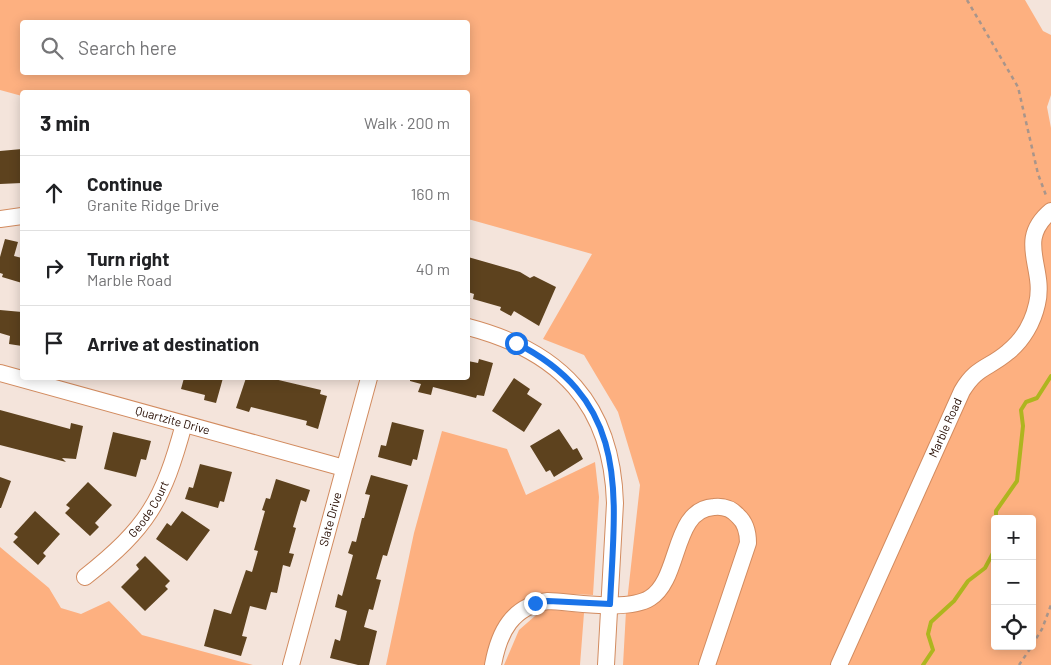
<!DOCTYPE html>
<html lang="en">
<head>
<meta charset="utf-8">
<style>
  :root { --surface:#fff; --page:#f2f2f2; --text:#202124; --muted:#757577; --line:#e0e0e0 }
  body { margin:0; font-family:Barlow,sans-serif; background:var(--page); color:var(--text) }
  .controls { position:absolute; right:15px; bottom:15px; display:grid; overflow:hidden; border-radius:5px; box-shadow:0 2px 12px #0003 }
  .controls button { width:45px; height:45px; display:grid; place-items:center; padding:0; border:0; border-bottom:1px solid var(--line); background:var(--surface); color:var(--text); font:25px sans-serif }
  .stop { position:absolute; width:15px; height:15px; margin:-11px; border:4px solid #1a73e8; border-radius:50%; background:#fff }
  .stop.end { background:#1a73e8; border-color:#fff; box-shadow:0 1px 5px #0008 }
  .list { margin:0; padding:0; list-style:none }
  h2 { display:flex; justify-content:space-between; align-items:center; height:65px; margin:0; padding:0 20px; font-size:21px }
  h2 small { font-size:16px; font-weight:400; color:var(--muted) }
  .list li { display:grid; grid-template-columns:32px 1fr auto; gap:15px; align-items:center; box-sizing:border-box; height:75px; padding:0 20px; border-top:1px solid var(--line) }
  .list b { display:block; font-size:19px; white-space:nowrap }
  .list p { margin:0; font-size:16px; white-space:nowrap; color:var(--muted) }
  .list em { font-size:16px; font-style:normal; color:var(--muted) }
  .icon { flex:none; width:28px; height:28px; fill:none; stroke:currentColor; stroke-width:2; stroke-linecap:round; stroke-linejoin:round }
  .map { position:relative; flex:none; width:1051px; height:665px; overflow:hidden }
  .search { position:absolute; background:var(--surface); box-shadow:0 2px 12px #0003; left:20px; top:20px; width:450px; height:55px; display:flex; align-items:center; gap:12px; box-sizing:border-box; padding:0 18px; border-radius:5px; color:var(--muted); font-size:19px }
  .panel { position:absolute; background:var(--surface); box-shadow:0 2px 12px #0003; left:20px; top:90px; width:450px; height:290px; border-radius:5px }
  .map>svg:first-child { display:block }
  .green { fill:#fdb080; fill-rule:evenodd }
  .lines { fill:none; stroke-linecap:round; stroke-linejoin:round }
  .stream { stroke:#aeb51f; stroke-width:4 }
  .building { fill:#5d421e }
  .minor-casing { stroke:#d28b5f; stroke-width:18 }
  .path { stroke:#a8958b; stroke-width:2.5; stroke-dasharray:4 4; stroke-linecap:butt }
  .minor { stroke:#fff; stroke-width:16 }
  .route { stroke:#1a73e8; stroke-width:6 }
  .labels { text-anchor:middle; stroke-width:5; stroke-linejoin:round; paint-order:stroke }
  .street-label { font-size:12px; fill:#260c00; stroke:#f5f5f5 }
</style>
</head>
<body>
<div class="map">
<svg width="1051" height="665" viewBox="0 0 1051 665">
  <rect width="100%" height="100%" fill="#f4e4db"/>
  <path class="green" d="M0 0H1025L1043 31 1051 35V95L1047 107 1051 128V665H623L626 611 640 485 618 412 584 355 543 339 592 254 468 219V92H22V96L0 90ZM22 22H468V72H22ZM995 519H1032V646H995Z
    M442 431 507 449 526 495 595 462 599 497 593 595 549 593 530 597 487 665H386L414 533Z
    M0 547 49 588 61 608 81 614 109 601 142 635 253 665H0Z
    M543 609 584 613 580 665H504L519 630Z"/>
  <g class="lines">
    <path class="stream" d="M996 519V511L1017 481 1023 426 1021 410 1026 402 1037 398 1051 376
      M923 665 933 650 928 634 931 622 954 601 968 581 985 568 993 553 995 540"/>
  </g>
  <path class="building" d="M22 149V183L0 184V151Z
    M5 239 18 242 14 256 22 258V283L2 277 3 274 0 273V257Z
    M468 257 520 272 530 278 534 276 556 287 539 326 514 311 511 316 500 310 501 307 473 299 474 294 468 292Z
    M0 310 22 312V346L9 344 10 336 0 333Z
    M479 359 493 363 484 396 477 395 476 398 433 387 431 395 418 392 421 384 410 381V378H468V361L478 363Z
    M184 378H223L216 403 204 400 205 395 181 389Z
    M246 378H270L321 390 320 394 327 396 318 429 306 425 307 421 251 407 249 412 236 408Z
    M514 378 530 389 527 394 542 404 524 432 492 411Z
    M0 410 70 429 71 423 83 426 76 459 62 458 66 462 0 445Z
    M392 422 424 430 417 460 413 459 411 466 378 457 381 445 386 446Z
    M559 429 573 450 577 448 583 459 554 477 550 470 546 472 530 446Z
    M113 432 151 441 146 460 141 459 136 477 104 469Z
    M200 464 232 472 224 502 220 501 218 508 185 499 189 487 193 488Z
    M371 475 408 485 387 556 383 555 376 579 381 580 373 610 369 609 364 627 377 631 369 665H358L330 658 335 639 340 641 347 611 335 607 338 594 342 596 353 555 348 553 352 541 356 542 362 518H364L370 495 365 494Z
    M0 477 11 481 1 508H0Z
    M276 479 310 490 306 502 301 500 293 527 296 528 289 553 294 554 290 567 283 565 277 593 271 592 266 610 250 606 242 636 247 637 241 656 204 646 214 609 231 614 246 570 252 572 258 551 254 550 265 511 262 510 266 498 270 499Z
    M88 482 112 505 95 523 99 527 90 536 65 513 70 508 66 505Z
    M35 511 60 534 43 553 46 556 38 565 13 542 18 537 14 534Z
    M182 511 210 530 187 561 156 539 167 523 171 526Z
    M145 556 170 581 165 586 168 589 145 611 121 587 139 569 136 565Z"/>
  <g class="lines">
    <g class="minor-casing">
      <g id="minor">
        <path d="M0 219 22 216"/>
        <path d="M468 327C560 351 612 404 615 503L606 665"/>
        <path id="s1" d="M0 373 344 468"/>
        <path id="s2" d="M85 577C148 527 163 501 184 424"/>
        <path id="s3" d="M291 665 369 378"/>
        <path d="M493 665C499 632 512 606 548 601 574 602 628 612 650 598 681 579 672 509 714 507 723 506 732 509 738 516 746 523 748 533 748 543L707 665"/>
        <path id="s4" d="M839 665 962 391C977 366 988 369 1008 352 1023 340 1033 322 1037 304 1046 267 1015 241 1051 211"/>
      </g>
    </g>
    <path class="path" d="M967 0 1018 87 1038 174 1047 198
      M1032 645 1042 629 1051 605
      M1019 665 1032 646"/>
    <use href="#minor" class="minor"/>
  </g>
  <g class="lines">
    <path class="route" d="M516 343C632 402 615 495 610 604L548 601 535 603"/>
  </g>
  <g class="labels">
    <g class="street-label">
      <text dy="4" stroke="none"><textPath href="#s1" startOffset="179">Quartzite Drive</textPath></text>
      <text dy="4" stroke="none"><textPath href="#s4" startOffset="260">Marble Road</textPath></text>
      <text dy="4" stroke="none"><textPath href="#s2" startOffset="94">Geode Court</textPath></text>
      <text dy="4" stroke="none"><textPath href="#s3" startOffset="151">Slate Drive</textPath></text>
    </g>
  </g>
</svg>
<div class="controls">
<button>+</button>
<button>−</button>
<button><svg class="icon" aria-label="locate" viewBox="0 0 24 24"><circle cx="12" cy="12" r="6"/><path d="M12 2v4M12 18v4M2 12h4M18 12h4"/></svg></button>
</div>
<div class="stop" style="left:516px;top:343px"></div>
<div class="stop end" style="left:535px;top:603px"></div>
<div class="search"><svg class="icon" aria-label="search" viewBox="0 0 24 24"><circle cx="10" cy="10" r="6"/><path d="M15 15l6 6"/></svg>Search here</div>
<section class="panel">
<h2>3 min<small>Walk · 200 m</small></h2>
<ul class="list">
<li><svg class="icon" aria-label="ahead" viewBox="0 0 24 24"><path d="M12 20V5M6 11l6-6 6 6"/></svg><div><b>Continue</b><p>Granite Ridge Drive</p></div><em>160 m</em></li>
<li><svg class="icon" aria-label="right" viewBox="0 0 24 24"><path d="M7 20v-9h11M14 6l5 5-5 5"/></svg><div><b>Turn right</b><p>Marble Road</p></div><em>40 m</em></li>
<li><svg class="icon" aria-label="arrive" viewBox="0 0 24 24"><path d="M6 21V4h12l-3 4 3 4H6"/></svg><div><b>Arrive at destination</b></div></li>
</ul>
</section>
</div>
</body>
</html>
